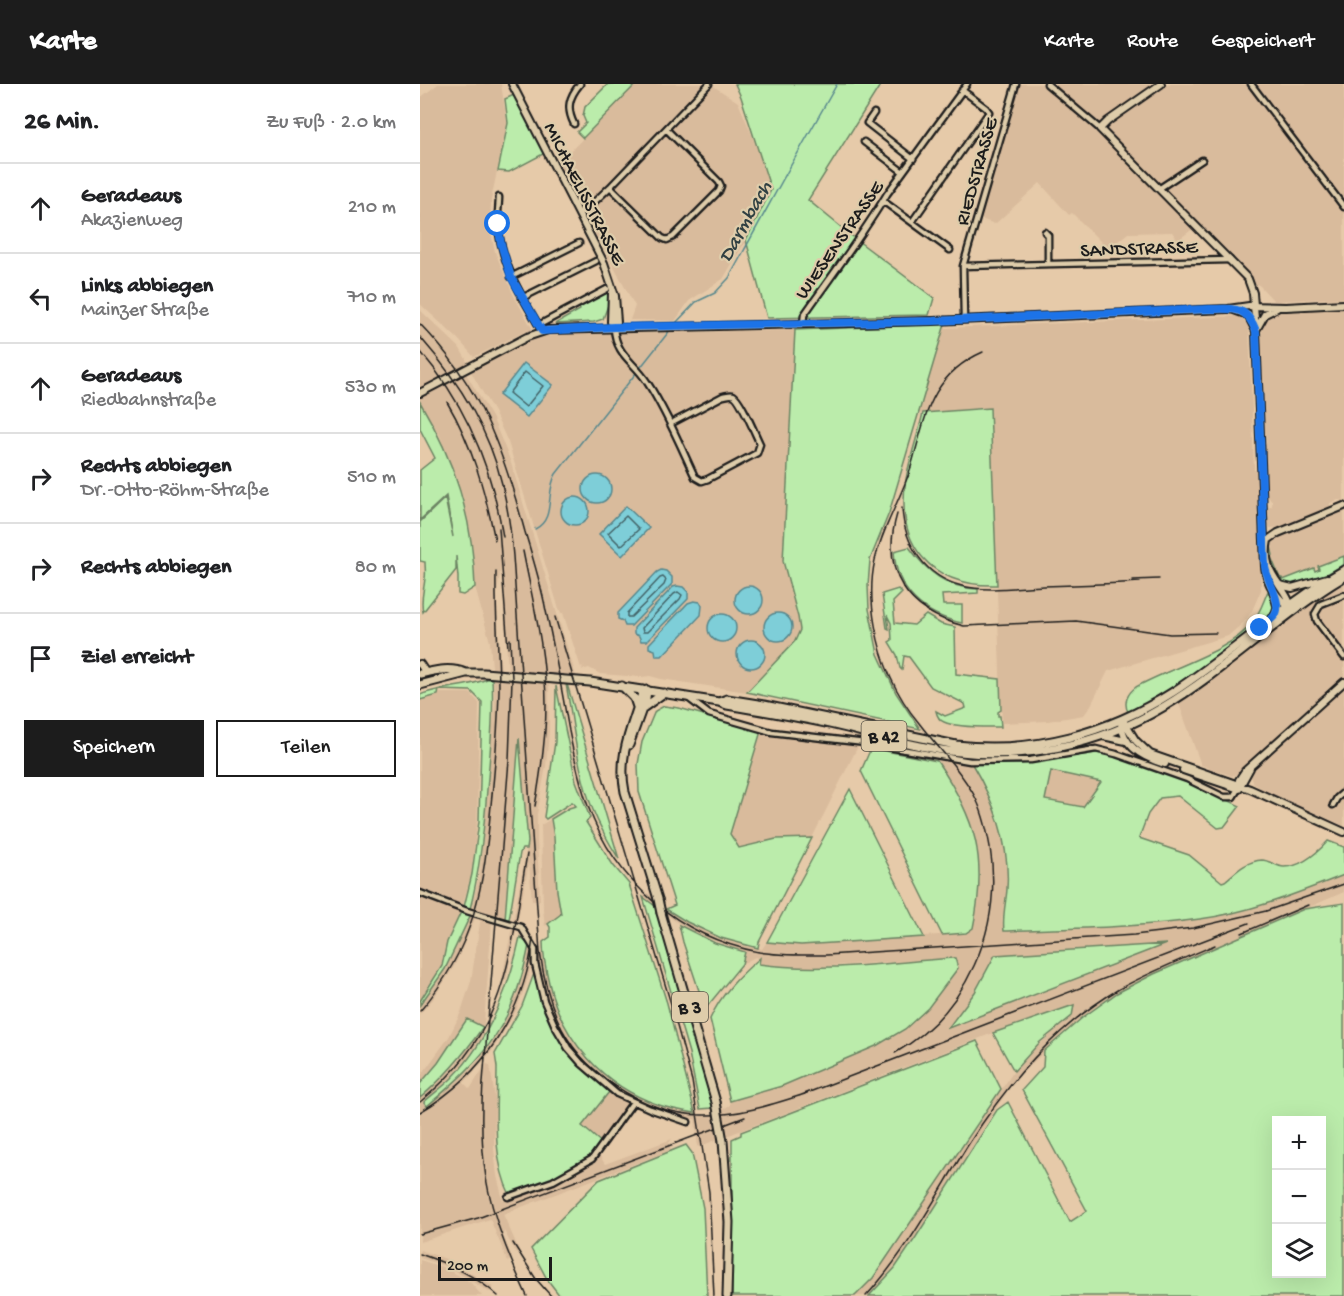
<!DOCTYPE html>
<html lang="de">
<head>
<meta charset="utf-8">
<style>
  :root { --surface:#fff; --page:#f2f2f2; --text:#202124; --muted:#757577; --line:#e0e0e0; --accent:#1c1c1c }
  body { margin:0; font-family:"Gochi Hand",sans-serif; background:var(--page); color:var(--text) }
  .controls { position:absolute; right:18px; bottom:18px; display:grid; overflow:hidden; border-radius:0px; box-shadow:0 6px 24px #0002 }
  .controls button { width:54px; height:54px; display:grid; place-items:center; padding:0; border:0; border-bottom:2px solid var(--line); background:var(--surface); color:var(--text); font:30px sans-serif }
  .scale { position:absolute; left:18px; bottom:15px; width:114px; box-sizing:border-box; padding-left:6px; border:3px solid #1c1c1c; border-top:0; font-size:16px; line-height:21px; white-space:nowrap; color:#1c1c1c; -webkit-text-stroke:4px #deccaa; paint-order:stroke }
  .stop { position:absolute; width:18px; height:18px; margin:-14px; border:4px solid #1a73e8; border-radius:50%; background:#fff }
  .stop.end { background:#1a73e8; border-color:#fff; box-shadow:0 2px 6px #0008 }
  .list { margin:0; padding:0; list-style:none }
  h2 { display:flex; justify-content:space-between; align-items:center; height:78px; margin:0; padding:0 24px; font-size:26px }
  h2 small { font-size:20px; font-weight:400; color:var(--muted) }
  .list li { display:grid; grid-template-columns:39px 1fr auto; gap:18px; align-items:center; box-sizing:border-box; height:90px; padding:0 24px; border-top:2px solid var(--line) }
  .list b { display:block; font-size:22px; white-space:nowrap }
  .list p { margin:0; font-size:20px; white-space:nowrap; color:var(--muted) }
  .list em { font-size:20px; font-style:normal; color:var(--muted) }
  .actions { display:flex; gap:12px; padding:18px 24px }
  .actions a { flex:1; padding:14px 0; border:2px solid var(--accent); border-radius:0px; text-align:center; font-size:21px; color:var(--accent) }
  .actions .main { background:var(--accent); color:#fff }
  .icon { flex:none; width:33px; height:33px; fill:none; stroke:currentColor; stroke-width:2; stroke-linecap:round; stroke-linejoin:round }
  .map { position:relative; flex:none; width:924px; height:1212px; overflow:hidden }
  header { display:flex; align-items:center; gap:36px; box-sizing:border-box; height:84px; padding:0 30px; background:var(--accent); color:#fff }
  header strong { font-size:28px }
  nav { display:flex; gap:33px; margin-inline-start:auto; font-size:21px }
  main { display:flex }
  aside { flex:1; background:var(--surface) }
  .map>svg:first-child { display:block }
  .built { fill:#d9bb9c; fill-rule:evenodd }
  .green { fill:#bbecab; stroke:#6c8464; stroke-width:1.5; fill-rule:evenodd }
  .water { fill:#7eced8; stroke:#57878d; stroke-width:1.5 }
  .lines { fill:none; stroke-linecap:round; stroke-linejoin:round }
  .shore { stroke:#436367; stroke-width:1.5 }
  .stream { stroke:#57878d; stroke-width:1.5 }
  .street-casing { stroke:#1c1c1c; stroke-width:9 }
  .secondary-casing { stroke:#1c1c1c; stroke-width:10 }
  .primary-casing { stroke:#1c1c1c; stroke-width:11 }
  .street { stroke:#deccaa; stroke-width:4.5 }
  .secondary { stroke:#deccaa; stroke-width:6 }
  .primary { stroke:#deccaa; stroke-width:7 }
  .rail { stroke:#1c1c1c; stroke-width:1.5 }
  .primary-bridge-casing { stroke:#1c1c1c; stroke-width:11; stroke-linecap:butt }
  .primary-bridge { stroke:#deccaa; stroke-width:7 }
  .route { stroke:#1a73e8; stroke-width:8 }
  .labels { text-anchor:middle; stroke-width:4.5; stroke-linejoin:round; paint-order:stroke }
  .shield { fill:#deccaa; stroke:#565147; stroke-width:1.5 }
  .shield-label { font-size:18px; font-weight:bold; fill:#1c1c1c }
  .street-label { font-size:20px; fill:#1c1c1c; stroke:#deccaa }
  .water-label { font-size:21px; font-style:italic; fill:#304042; stroke:#deccaa }
</style>
</head>
<body>
<header>
<strong>Karte</strong>
<nav><a>Karte</a><a>Route</a><a>Gespeichert</a></nav>
</header>
<main>
<aside>
<h2>26 Min.<small>Zu Fuß · 2.0 km</small></h2>
<ul class="list">
<li><svg class="icon" aria-label="ahead" viewBox="0 0 24 24"><path d="M12 20V5M6 11l6-6 6 6"/></svg><div><b>Geradeaus</b><p>Akazienweg</p></div><em>210 m</em></li>
<li><svg class="icon" aria-label="left" viewBox="0 0 24 24"><path d="M17 20v-9H6M10 6l-5 5 5 5"/></svg><div><b>Links abbiegen</b><p>Mainzer Straße</p></div><em>710 m</em></li>
<li><svg class="icon" aria-label="ahead" viewBox="0 0 24 24"><path d="M12 20V5M6 11l6-6 6 6"/></svg><div><b>Geradeaus</b><p>Riedbahnstraße</p></div><em>530 m</em></li>
<li><svg class="icon" aria-label="right" viewBox="0 0 24 24"><path d="M7 20v-9h11M14 6l5 5-5 5"/></svg><div><b>Rechts abbiegen</b><p>Dr.-Otto-Röhm-Straße</p></div><em>510 m</em></li>
<li><svg class="icon" aria-label="right" viewBox="0 0 24 24"><path d="M7 20v-9h11M14 6l5 5-5 5"/></svg><div><b>Rechts abbiegen</b></div><em>80 m</em></li>
<li><svg class="icon" aria-label="arrive" viewBox="0 0 24 24"><path d="M6 21V4h12l-3 4 3 4H6"/></svg><div><b>Ziel erreicht</b></div></li>
</ul>
<div class="actions"><a class="main">Speichern</a><a>Teilen</a></div>
</aside>
<div class="map">
<svg width="924" height="1212" viewBox="0 0 924 1212">
  <rect width="100%" height="100%" fill="#e6caa9"/>
  <filter id="ink" filterUnits="userSpaceOnUse"><feTurbulence type="fractalNoise" baseFrequency=".0167" numOctaves="2"/><feDisplacementMap in="SourceGraphic" scale="12" xChannelSelector="R" yChannelSelector="G"/><feConvolveMatrix kernelMatrix="1 2 1 2 8 2 1 2 1" color-interpolation-filters="sRGB"/></filter>
  <g filter="url(#ink)">
    <path class="built" d="M18 0H81L87 39 71 116 70 145 75 168 94 212 117 253 139 250 375 246 363 477 378 533 380 546 375 557 327 608 241 595 230 592 221 593 180 590 169 584 161 586 164 581 161 584 143 529H141L138 522 88 358 74 328 51 288 113 254 108 246 54 273 38 255 0 220V14Z
      M216 0H290L318 18 334 56 351 106 326 156 303 195 269 217 255 237 210 236 215 222 138 80Z
      M598 0H924V214L854 217 839 201 824 197 774 144 758 156 752 148 708 149 688 165 652 129 649 131 620 99 575 140 558 134Z
      M924 224V417L918 416 910 419V423L859 443 850 444 847 439V428L849 423 852 422V417L846 411 844 359H847L844 348 840 257 844 237 849 230 856 227Z
      M0 226 39 263 46 275 47 279 42 283 72 333 90 376 156 592 129 590V647L126 682 117 730V757L120 817H112L109 779 86 897 82 895 108 758 99 658 85 835 58 828 35 881 13 915 0 930V921L25 885 50 832 60 788 75 620 70 558 55 503V487L42 410 20 352 0 318ZM81 482 88 586V594H81L77 511Z
      M820 232 829 240 834 386 838 387 841 476V506L832 527 823 539 808 552 688 587 670 623 664 631 628 637 582 639 570 324 498 330 524 244Z
      M924 426V472L859 498 850 474 851 457 860 451Z
      M924 500V742L842 705 834 700 831 692 821 688 812 692 781 681 758 617 890 521Z
      M16 609H50L59 619 57 737 52 787 41 828 27 858 22 882 0 917V615Z
      M341 647 439 660 392 754 356 755 319 764 310 751Z
      M517 677 552 680 573 720 585 762 587 804 582 837 584 847 691 843 782 835 830 824 924 791V808L733 891 697 909 662 934 597 993 580 1018 496 1153 475 1184 449 1212H435L453 1194 594 987 605 973 652 932 654 921 573 949 278 1063 275 1035H265L221 1020 190 1003 162 978 150 964 136 941 126 917 117 870 124 867 126 888 147 947 164 971 195 999 216 1011 242 1022 285 1031 300 1027 310 1021V1017L362 1002 456 962 485 945 508 924 538 884 535 874 394 883H361L338 879 340 874 335 873 322 880 325 868 276 850 259 840 223 813 228 809 246 825 267 838 301 854 342 865 347 858 381 861 546 849 558 820V766L549 737 537 708ZM743 860 593 919 529 943 555 908 575 871Z
      M631 687 681 698 664 723 625 716Z
      M131 735 134 753 137 807 142 831 125 842 123 825 121 741Z
      M61 833 72 836 63 952 50 973 31 995 4 1017 7 1022 35 999 53 982 74 956 85 937 95 915 102 894 109 861 113 870 109 892 96 927 72 967 44 999 50 1005 66 980 70 981 75 1015 74 1065 77 1092 83 1116 117 1104 177 1068 185 1080 252 1055 249 1059 251 1066 83 1130 99 1166 96 1169 84 1147 83 1151 92 1173 88 1178 70 1135 0 1158V1014L17 1000 40 976 63 943 18 979 0 1000V993L29 953 41 928 51 897Z
      M190 1005 213 1018 183 1060 162 1043Z
      M0 1166 29 1176 74 1203 69 1208 30 1184 0 1174Z
      M0 1176 22 1183 44 1194 51 1199 62 1212H0Z"/>
    <path class="green" d="M188 0H216L163 54 157 48 166 39 163 32 165 23Z
      M315 0H461L388 116 438 157 514 214 509 231 347 234 326 156 351 106 321 13Z
      M94 11 125 69 89 88 78 87 88 39 85 15Z
      M188 207V221L183 235 174 238 135 240 160 226 159 223Z
      M525 240 469 429 450 476 448 502 449 525 458 570 476 609 500 645 327 608 375 557 380 546 378 533 363 477 375 246Z
      M0 318C35 377 53 434 55 503L43 511 38 510V493L36 472V486L3 528C0 517 4 506 5 494 6 489 5 483 5 478L0 477V438L25 414 33 453 26 412 0 436V386L15 374 0 345Z
      M570 324 577 501C511 503 475 461 486 395 490 373 498 351 503 329Z
      M851 457V463L853 471 851 473 860 494H862L863 496 894 484 895 487 899 485 898 482 924 472V480C904 492 865 518 853 485 850 476 848 466 851 457Z
      M489 463C507 488 527 504 558 505V509L522 511 523 521H542V539C504 531 476 507 474 467Z
      M478 505 482 509 473 518 475 539 494 541 506 531 521 540 535 543 536 590 580 595 581 626 578 628V632H580L581 643C566 643 537 644 524 638 519 636 517 632 516 627L525 632 546 624 545 620 511 603 489 573 484 572 482 586 480 584 477 571 469 558 472 556 471 539 467 531 469 545 467 544 462 510Z
      M848 507 855 521 853 530 756 602 727 620 708 628C703 618 708 609 716 603 747 585 811 567 831 540 840 530 843 518 848 507Z
      M67 595H72C74 632 70 669 67 706 64 746 60 786 50 825L44 823 52 790 59 737 62 618 51 607 19 606 18 611 0 616V611C22 602 46 604 67 595Z
      M146 600H147L199 775C189 759 180 744 173 726 157 688 154 641 146 600Z
      M136 602 156 697 170 734 166 738 193 781 209 800 247 919 275 1029C263 1027 251 1025 239 1021 183 1002 142 956 129 899 126 886 123 871 123 858L130 853V843L128 840 141 830 137 807 134 753 131 735 149 724 156 722 152 718 126 735 124 733 135 658Z
      M244 622 259 624 341 647 310 750 319 764 356 755 392 754 339 858 338 864 301 854 267 838 246 825 255 821 219 708 218 680 222 658 235 627Z
      M99 654 108 758 107 765H102L100 769 89 836 85 835Z
      M451 664 517 677C556 735 568 774 553 844L546 849 522 851 441 687Z
      M676 669C726 676 774 700 820 722L804 743 798 744 758 712 740 714 728 730 719 754 769 771 802 798 805 797C816 788 826 777 842 776 849 776 857 783 864 783 881 783 898 768 908 757L924 763V791C878 809 829 829 780 835 715 844 649 844 584 847 582 832 586 819 587 805 590 761 574 717 552 680H600ZM631 687 681 698 663 723 625 716Z
      M430 705 504 853 381 861 347 858Z
      M223 813 235 822 277 960 293 1024 280 1025 269 969Z
      M924 819V1212H449L475 1184 496 1153 577 1026 588 1018 650 1138 667 1127 602 1006 623 983 624 967 662 934 697 909 734 890 884 825ZM856 1036H902V1190H856Z
      M41 828 50 832 25 885 0 921V917L22 882 27 858Z
      M259 841 295 859 325 868 322 880 285 925 263 858Z
      M100 853 109 861C94 940 67 972 7 1022L4 1018C13 1010 24 1002 32 994 70 955 89 905 100 853Z
      M746 860 528 944 555 908 575 871Z
      M340 874 339 880C402 889 471 878 535 874L538 884 508 924 485 945 456 962 362 1002 310 1017 290 935C301 910 320 891 340 874Z
      M115 887 123 918 161 981 189 1008 162 1042 183 1060C161 1089 123 1099 90 1111 71 1073 77 1025 77 983L75 970 102 922Z
      M654 921 652 932 620 958 594 987 573 949Z
      M47 935 63 943C44 970 25 993 0 1014V1000L18 979Z
      M557 957 581 1005 453 1194 435 1212H312V1055L321 1051V1048Z
      M266 1061 272 1069 283 1124 287 1212H140L127 1195 111 1165 179 1096Z"/>
    <path class="water" d="M104 279 133 301 107 333 79 311Z
      M163 405a14 14 0 1 1 28 0a14 14 0 1 1-28 0Z
      M141 427a14 14 0 1 1 28 0a14 14 0 1 1-28 0Z
      M206 422 229 444 202 472 179 450Z
      M241 486 246 487 252 493V500L211 542H205L203 537 198 535V529L237 488Z
      M315 516a14 14 0 1 1 28 0a14 14 0 1 1-28 0Z
      M257 502 263 503 268 508V515L227 557H221L219 552 214 550V544L253 503Z
      M274 517 280 518 282 522 281 531 242 572H236L235 566 229 564V560L268 519Z
      M344 543a14 14 0 1 1 28 0a14 14 0 1 1-28 0Z
      M288 544a14 14 0 1 1 28 0a14 14 0 1 1-28 0Z
      M317 570a14 14 0 1 1 28 0a14 14 0 1 1-28 0Z"/>
    <g class="lines">
      <path class="shore" d="M105 288 123 302 106 323 89 309Z
        M206 432 219 445 201 462 188 449Z
        M243 493 246 496 244 501 211 533H207V529L240 494Z
        M258 508 262 511 260 515 227 548H223L222 544 254 510Z"/>
      <path class="stream" d="M254 241 276 218 295 209 309 194 362 97 417 0
        M115 445C136 435 125 408 136 390L251 245"/>
      <g class="street-casing">
        <path id="street" d="M627 0 680 45
          M831 0 924 123
          M454 29 447 39 493 75
          M154 40C146 24 149 13 160 0
          M444 58 483 88
          M190 103 242 154 247 156 253 153 299 107 301 102 299 98 246 45
          M740 104 782 76
          M79 113C79 122 77 131 78 140 81 180 102 213 122 247
          M463 117 530 166
          M159 129 169 123 190 103 289 0
          M492 138 569 28 566 24 542 6
          M625 148 628 151V180
          M543 182 810 176
          M91 193 159 159
          M102 214 176 177
          M544 235 543 182 596 0
          M383 240 384 231C412 191 442 152 467 110L547 0
          M119 241 187 205
          M194 244C196 272 214 277 227 298 246 327 260 361 275 393L282 397 288 395 337 369 340 360C336 352 320 313 313 311 310 310 305 312 303 312L250 340
          M924 511 901 520 895 530 897 537 924 573
          M268 614 289 630 352 648 445 659 550 677 611 676 676 665 696 670 767 695 804 713H813L818 705
          M913 721 917 714 924 708
          M0 809 47 827 101 843 115 866V880L124 917 135 942 148 964 161 979 197 1010 230 1025 268 1038
          M88 1113 133 1097 172 1075 213 1018"/>
      </g>
      <g class="secondary-casing">
        <path id="secondary" d="M92 0 184 179 195 212 197 238 194 243
          M741 0 688 37 680 45 828 195 833 209 836 247
          M192 209 191 238 194 243
          M811 225 828 231 836 247 845 483C847 502 857 513 871 525
          M836 246 845 230 857 224
          M0 309 107 253 128 246 513 237 808 225 829 222 866 223 924 220
          M860 501 872 504 907 494
          M872 524C863 497 841 491 848 456L858 449 924 422
          M0 580 6 589
          M704 638 716 657 730 670 830 705 924 748
          M701 639C703 663 724 674 745 680
          M683 652 706 657
          M763 686 819 705
          M818 704 819 696 825 687 924 598
          M819 704 830 684"/>
      </g>
      <g class="primary-casing">
        <path id="primary" d="M854 509 858 523 855 532
          M0 590C16 586 31 583 46 589
          M0 601 46 589H64L170 598 299 618 307 621C343 627 378 633 414 641 452 650 491 662 529 667 604 676 678 662 743 623 807 585 860 531 924 493
          M202 602 214 614 217 623
          M223 606C213 641 197 670 205 708L238 815
          M299 618 307 615 344 621 536 661C612 670 689 649 753 608 812 570 863 521 924 486
          M223 624 244 609
          M209 661 226 614 227 606
          M241 829 296 1018
          M303 1057 309 1138 307 1212"/>
      </g>
      <use href="#street" class="street"/>
      <use href="#secondary" class="secondary"/>
      <use href="#primary" class="primary"/>
      <path class="rail" d="M0 240C61 302 83 366 105 448 113 474 121 500 126 527 135 567 142 607 149 647 154 672 159 698 168 722 195 798 260 853 339 868 362 872 384 871 407 871L714 851 773 844 846 827 924 800
        M0 253C37 295 69 345 82 400 88 424 91 448 93 472L120 868C123 890 128 913 137 934 159 988 224 1030 282 1031 318 1032 351 1021 385 1010
        M0 267C46 320 72 383 83 453
        M27 318C52 360 65 407 75 456
        M488 393C505 340 506 293 563 268
        M482 424C484 460 505 493 542 502 567 508 598 503 624 502 656 501 688 500 720 498
        M477 430C460 488 487 528 544 542L656 537 750 550 796 549
        M79 444 88 564
        M103 467C113 518 126 569 126 621 126 655 121 688 115 722
        M713 496 739 495
        M135 533 251 920 272 997 289 1108 294 1212
        M90 555 92 595 89 676 63 998C61 1030 61 1062 66 1094 73 1135 90 1175 107 1212
        M822 849 888 821
        M0 927C55 863 64 802 71 721 75 683 78 645 79 607 79 567 75 528 76 488
        M475 969C547 928 583 844 570 763 567 746 563 727 554 711 540 685 517 663 499 639 475 610 461 577 455 541 442 471 469 445 491 384
        M379 1012 829 839
        M0 1018C89 946 89 874 107 770
        M0 1028C64 991 105 927 113 854
        M0 1150 58 1134 325 1033
        M93 1159 116 1195 131 1212
        M0 1170C29 1180 55 1191 78 1212
        M446 1212C487 1168 516 1112 548 1061 588 998 635 943 699 905 730 888 762 875 795 861"/>
      <g class="primary-bridge-casing">
        <path id="primary-bridge" d="M238 815 241 829
          M296 1018 303 1057"/>
      </g>
      <use href="#primary-bridge" class="primary-bridge"/>
    </g>
  </g>
  <g class="lines" filter="url(#ink)">
    <path class="route" d="M78 140 81 160 91 193 122 247 194 243 513 237 789 225C814 225 826 221 836 247L845 483C847 496 863 520 855 531 852 536 844 540 840 544"/>
  </g>
  <g class="labels">
    <g class="shield">
      <rect x="441.5" y="637" width="45" height="30" rx="4.5"/>
      <rect x="252" y="908" width="36" height="30" rx="4.5"/>
    </g>
    <g class="shield-label">
      <text x="464" y="658">B 42</text>
      <text x="270" y="929">B 3</text>
    </g>
    <g class="street-label">
      <text transform="translate(555 87) rotate(-74)" y="7">RIEDSTRASSE</text>
      <text transform="translate(166 109) rotate(63)" y="7">MICHAELISSTRASSE</text>
      <text transform="translate(418 155) rotate(-55)" y="7">WIESENSTRASSE</text>
      <text transform="translate(719 163) rotate(-2)" y="7">SANDSTRASSE</text>
    </g>
    <g class="water-label">
      <text transform="translate(324 137) rotate(-61)" y="7">Darmbach</text>
    </g>
  </g>
</svg>
<div class="controls">
<button>+</button>
<button>−</button>
<button><svg class="icon" aria-label="layers" viewBox="0 0 24 24"><path d="M12 4l9 5-9 5-9-5zM3 14l9 5 9-5"/></svg></button>
</div>
<div class="scale">200 m</div>
<div class="stop" style="left:78px;top:140px"></div>
<div class="stop end" style="left:840px;top:544px"></div>
</div>
</main>
</body>
</html>
